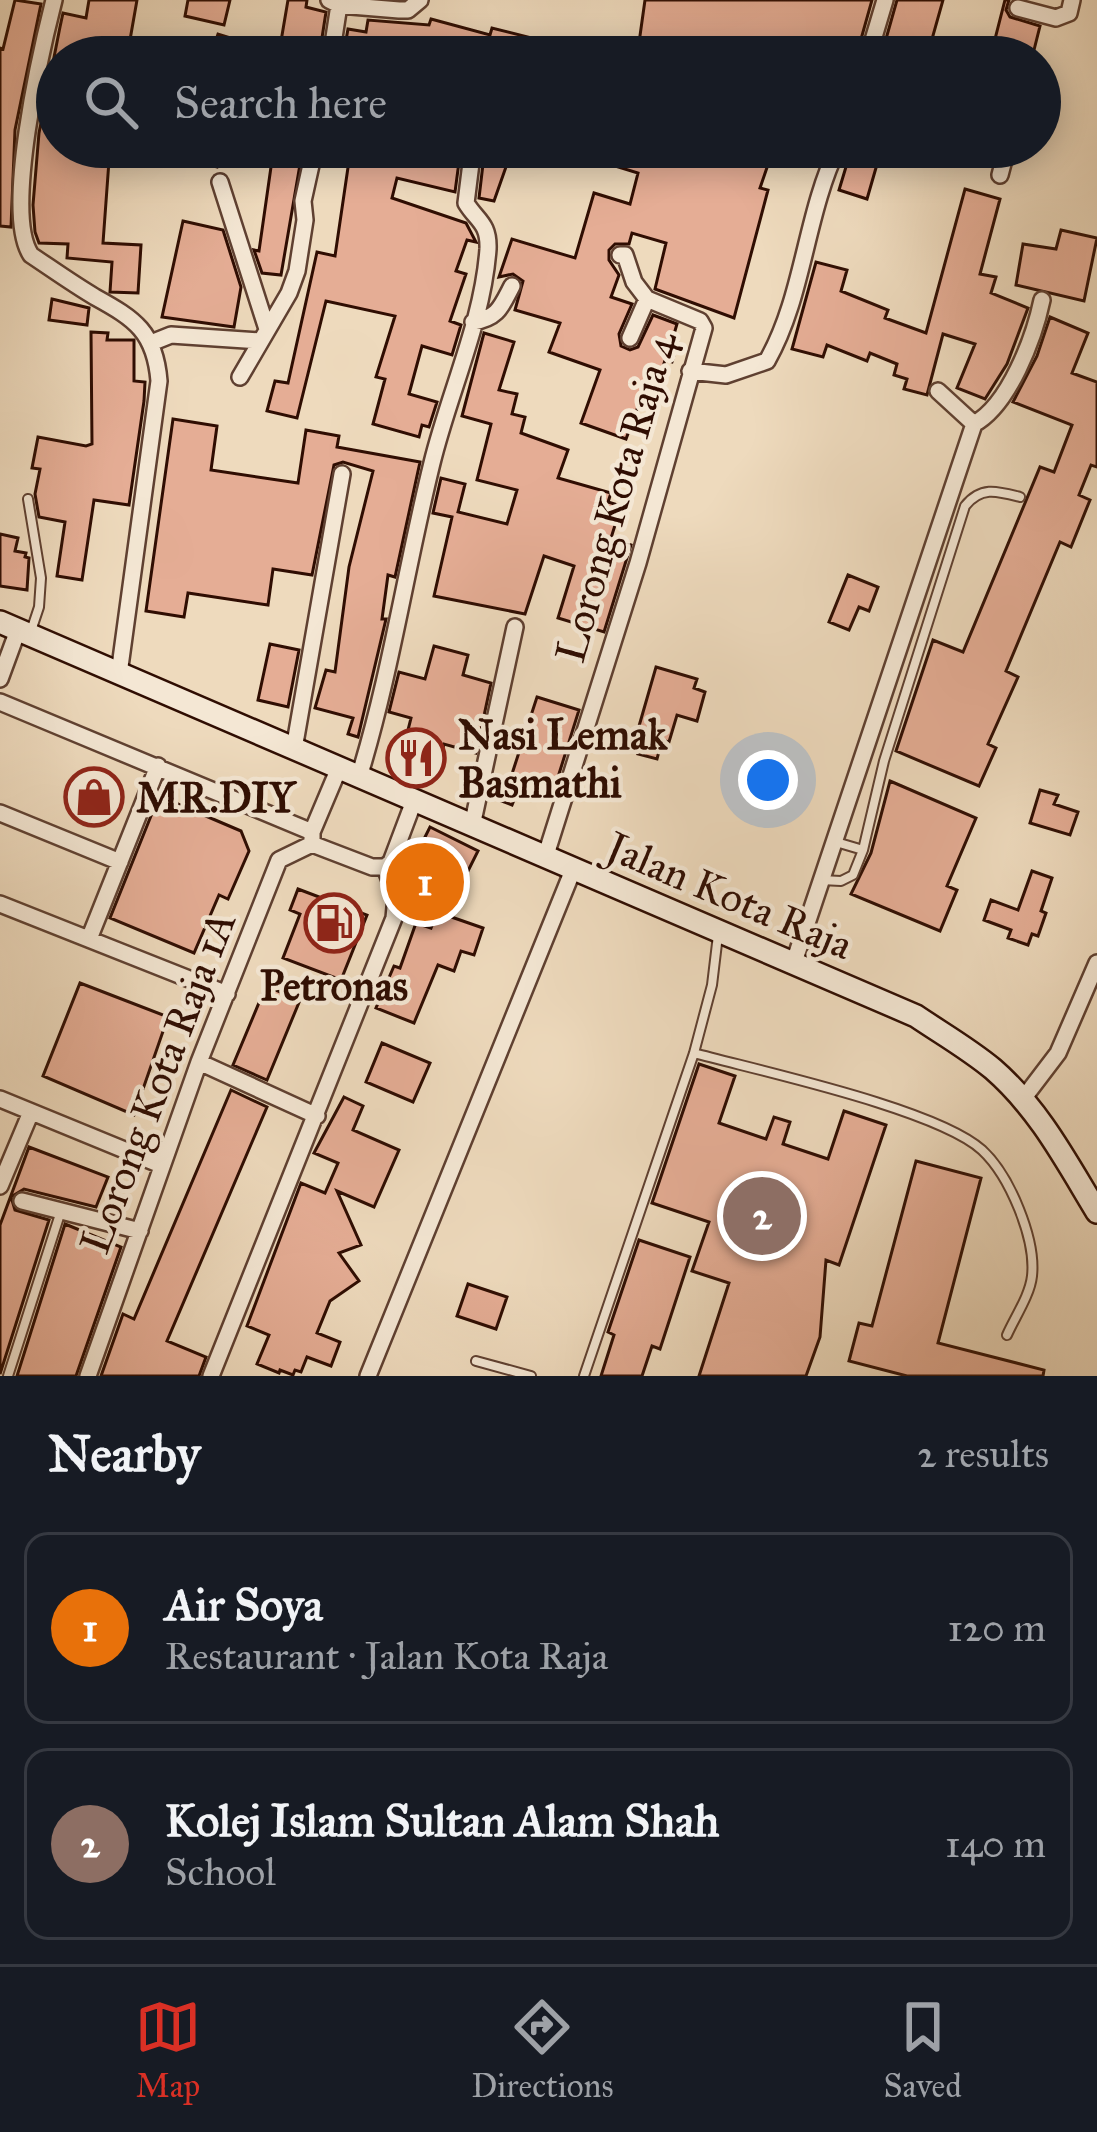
<!DOCTYPE html>
<html lang="en">
<head>
<meta charset="utf-8">
<style>
  :root { --surface:#171b24; --page:#20242c; --text:#f1f3f6; --muted:#9ea1a6; --line:#363941; --accent:#d93025 }
  body { margin:0; font-family:"IM FELL Great Primer",serif; background:var(--page); color:var(--text) }
  .you { position:absolute; left:768px; top:780px; width:42px; height:42px; margin:-30px; border:9px solid #fff; border-radius:50%; background:#1a73e8; box-shadow:0 0 0 18px #1a73e833 }
  .badge { display:grid; place-items:center; width:78px; height:78px; border-radius:50%; background:var(--accent); color:#fff; font-size:39px; font-weight:700 }
  .pin { position:absolute; translate:-50% -50%; border:6px solid #fff; box-shadow:0 3px 12px #0006 }
  .list { margin:0; padding:0; list-style:none }
  h2 { display:flex; justify-content:space-between; align-items:center; height:156px; margin:0; padding:0 48px; font-size:51px }
  h2 small { font-size:39px; font-weight:400; color:var(--muted) }
  .list li { display:grid; grid-template-columns:78px 1fr auto; gap:36px; align-items:center; box-sizing:border-box; height:192px; margin:0 24px 24px; padding:0 24px; border:3px solid var(--line); border-radius:24px }
  .list b { display:block; font-size:45px; white-space:nowrap }
  .list p { margin:0; font-size:39px; white-space:nowrap; color:var(--muted) }
  .list em { font-size:39px; font-style:normal; color:var(--muted) }
  .icon { flex:none; width:66px; height:66px; fill:none; stroke:currentColor; stroke-width:2; stroke-linecap:round; stroke-linejoin:round }
  .map { position:relative; flex:none; width:1097px; height:1376px; overflow:hidden }
  .search { position:absolute; background:var(--surface); box-shadow:0 6px 30px #0003; left:36px; right:36px; top:36px; height:132px; display:flex; align-items:center; gap:30px; box-sizing:border-box; padding:0 42px; border-radius:66px; color:var(--muted); font-size:45px }
  .sheet { height:588px; background:var(--surface) }
  nav { display:flex; justify-content:space-around; align-items:center; box-sizing:border-box; height:168px; border-top:3px solid var(--line); background:var(--surface); font-size:33px; color:var(--muted) }
  nav a { display:grid; justify-items:center; gap:6px }
  nav .on { color:var(--accent) }
  .map>svg:first-child { display:block }
  .building { fill:#e5ad95; stroke:#2f0d02; stroke-width:3 }
  .lines { fill:none; stroke-linecap:round; stroke-linejoin:round }
  .lane-casing { stroke:#5f4031; stroke-width:12 }
  .street-casing { stroke:#5f4031; stroke-width:20 }
  .secondary-casing { stroke:#2f0d02; stroke-width:26 }
  .lane { stroke:#f4e7d4; stroke-width:8 }
  .street { stroke:#f4e7d4; stroke-width:15 }
  .secondary { stroke:#f4e7d4; stroke-width:21 }
  .labels { text-anchor:middle; stroke-width:9; stroke-linejoin:round; paint-order:stroke }
  .street-label { font-size:42px; fill:#2f0d02; stroke:#f4e7d4 }
  .poi-label { font-size:42px; font-weight:bold; fill:#2f0d02; stroke:#f4e7d4; text-anchor:start }
</style>
</head>
<body>
<div class="map">
<svg width="1097" height="1376" viewBox="0 0 1097 1376">
  <rect width="100%" height="100%" fill="#eedabd"/>
  <filter id="stains"><feTurbulence type="fractalNoise" baseFrequency=".00167" numOctaves="4"/><feColorMatrix values="0 0 0 0 .2 0 0 0 0 .09 0 0 0 0 .02 0 0 0 .5 -.17"/></filter>
  <radialGradient id="worn" r=".72"><stop offset=".6" stop-color="#630" stop-opacity="0"/><stop offset="1" stop-color="#630" stop-opacity=".3"/></radialGradient>
  <path class="building" d="M15 0 41 4 15 130 11 227 0 226V48L3 49Z
    M89 0H137L127 57H57V147H110L103 243 141 245 138 293 110 292 112 262 67 258 68 244 39 243 35 232 33 205 39 133 60 27 63 13 86 18Z
    M188 0H230L224 25 185 16Z
    M288 0H307L306 7 326 12 319 57H210L218 34 279 53Z
    M645 0H872L856 57H795L755 42 749 57H734L714 49 713 57H637Z
    M897 0H943L927 57 882 53Z
    M1005 0H1009L1006 10 1010 17 1040 26 1033 54 994 43Z
    M431 19 490 35 492 28 532 38 528 57H445L412 48 410 57H343L348 29 366 32 368 20 429 25Z
    M162 147H222L217 167 162 153Z
    M283 147H303L281 275 262 273 254 250 259 251 273 153 283 154Z
    M351 147H461L455 192 397 178 392 198 466 223 476 242 467 240 456 271 466 274 450 321 461 325 452 355 422 346 409 394 437 402 429 427 422 425 419 437 373 424 385 379 376 377 395 316 326 301 297 418 267 411 275 381 288 383 317 252 335 256Z
    M485 147H513L494 201 479 198Z
    M606 147H774L760 188 768 190 734 318 655 289 666 243 632 233 629 244H615L609 250V260L619 275 611 297 632 304 619 334 621 346 630 350 638 347 653 315 677 324 672 341 678 343 672 362 665 360 660 377 650 374 626 439 581 423 600 370 549 352 560 323 515 310 523 281 513 274 499 277 512 239 575 258 594 193 630 204 638 173 602 162Z
    M852 147H882L867 199 839 190Z
    M965 189 1000 199 980 274 996 277 991 293 1028 308 1007 364 985 399 957 388 975 344 943 334 927 395 904 389 907 379 894 375 897 364 870 353 867 361 827 345 823 357 792 349 816 262 847 270 841 291 888 310 885 318 926 333Z
    M183 221 223 230 241 287 234 327 162 317Z
    M1061 230 1097 238 1084 301 1016 285 1023 244 1056 249Z
    M52 299 89 308 87 325 49 320Z
    M1050 317 1088 333 1072 373 1097 382V467L1091 465 1079 495 1090 500 1071 547 1060 542 1006 671 1018 677 988 744 996 748 979 786 896 751 933 640 963 652 1040 467 1054 472 1072 425 1013 402 1037 356Z
    M91 332 108 333 107 340H134V381L145 382 144 401 129 505 94 500 82 580 57 576 65 522 39 517 35 494 40 469 32 468 38 437 86 446 92 444Z
    M484 333 514 342 499 390 517 394 512 414 525 417 521 433 568 450 558 478 611 493 608 502 621 506 611 538 631 545 604 632 558 618 574 566 544 556 525 614 434 596 452 517 433 513 441 478 465 484 458 512 507 524 517 490 477 480 491 424 462 416Z
    M173 419 217 426 211 470 298 483 306 430 339 436 337 447 420 462 395 577 388 575 382 619H386L358 737 348 734 353 718 315 708 326 670 335 672 349 567 373 471 343 462 334 465 312 575 273 569 268 605 188 593 184 617 146 611Z
    M0 534 18 538 15 551 26 553 25 557 29 558 27 590 0 586Z
    M848 575 878 587 869 611 859 607 849 630 829 622Z
    M270 644 299 650 288 707 258 700Z
    M434 646 468 655 463 675 491 683 476 753 444 744 438 771 400 762 411 718 389 712 399 672 425 679Z
    M656 667 697 679 694 688 705 692 697 721 677 715 669 742 662 740 657 759 638 754 644 735 637 733Z
    M537 697 579 710 553 793 510 780Z
    M495 776 520 785 512 805 491 797Z
    M890 781 976 818 947 886 957 890 940 931 851 894 871 853Z
    M1040 790 1058 795 1054 804 1078 812 1070 835 1030 823Z
    M159 796 241 831 249 851 228 899 219 895 194 953 110 918Z
    M430 827 478 851 468 871 420 847Z
    M1032 871 1052 878 1041 911 1046 913 1038 936 1032 934 1028 945 1008 938 1011 930 984 920 991 900 1018 910Z
    M298 889 367 915 341 980 283 958 300 914 290 910Z
    M437 912 483 928 474 955 461 951 454 971 438 965 414 1023 376 1008 394 966 400 968 416 923 431 928Z
    M80 983 168 1017 134 1115 43 1076Z
    M266 986 300 1000 267 1080 233 1065Z
    M382 1043 430 1063 413 1102 366 1082Z
    M699 1064 735 1076 719 1123 766 1139 774 1117 790 1122 783 1144 828 1159 844 1111 886 1125 839 1265 826 1260 820 1337 806 1376H699L729 1283 692 1271 709 1222 652 1203Z
    M231 1090 267 1107 167 1341 206 1357 199 1376H101L123 1314 134 1319Z
    M344 1097 363 1106 353 1130 399 1150 374 1207 337 1191 361 1245 339 1253 359 1281 330 1301 317 1333 340 1342 331 1366 307 1357 301 1372 295 1370 293 1375 280 1370 279 1373 257 1364 269 1335 247 1326 301 1183 325 1193 338 1163 314 1153Z
    M29 1147 108 1177 96 1207 24 1189 11 1197 15 1210 49 1220 0 1374V1225Z
    M916 1161 981 1178 938 1343 1044 1370 1043 1376H907L849 1361 859 1323 872 1326Z
    M65 1224 121 1247 76 1376H17Z
    M639 1240 690 1257 660 1349 652 1346 642 1376H601L614 1335 608 1332Z
    M468 1284 507 1297 496 1329 457 1316Z"/>
  <g class="lines">
    <g class="lane-casing">
      <path id="lane" d="M28 499 41 578 39 607 30 634
        M836 842 863 850
        M821 880 841 881 853 875 863 850 884 761 965 506C981 486 997 491 1020 497
        M694 1053C760 1071 937 1109 982 1150 1010 1176 1036 1239 1032 1276 1030 1295 1015 1317 1007 1335
        M476 1361 531 1376
        M8 1376 60 1214
        M584 1376 694 1053 712 985 718 935"/>
    </g>
    <g class="street-casing">
      <path id="street" d="M54 0C41 51 3 214 31 255 52 269 73 284 95 297 135 319 155 332 159 381L119 674
        M329 0 339 5 399 10H408L420 0
        M1018 8 1056 18 1069 13 1072 0
        M331 57 339 5
        M868 57 885 0
        M1000 175 1005 156 1003 147
        M220 182 267 329
        M620 255H625L634 282 647 299
        M473 322C498 318 501 307 512 286
        M151 343 171 335 260 341
        M690 371 726 375 767 361C804 296 805 215 838 147
        M240 377 289 293 297 271 305 220 303 201 315 147
        M974 424C1009 405 1034 338 1042 300
        M0 679 18 630
        M0 702 312 832
        M294 749 342 474
        M359 777C391 673 406 568 432 463 449 393 483 321 488 249 489 223 477 221 466 203L473 147
        M0 813 120 862
        M472 826 515 627
        M312 841V832L339 768
        M312 844 372 867H385
        M545 858 638 563 704 328 700 321 647 299 630 338
        M385 867 391 862 414 801
        M0 904 227 994
        M89 939 158 766
        M793 965 974 424 938 391
        M199 1062 317 1116
        M0 1099 161 1165
        M1023 1099 1058 1053 1097 963
        M0 1186 31 1112
        M22 1201 140 1231
        M88 1376 199 1062 279 860 312 844
        M211 1376 394 918 396 897 385 867
        M368 1376 573 870"/>
    </g>
    <g class="secondary-casing">
      <path id="secondary" d="M0 622 916 1016C941 1033 969 1049 993 1069 1039 1109 1066 1161 1097 1212"/>
    </g>
    <use href="#lane" class="lane"/>
    <use href="#street" class="street"/>
    <use href="#secondary" class="secondary"/>
  </g>
  <defs>
    <g id="restaurant-ring" transform="scale(3)"><circle r="9.5" fill="#f4e7d4" stroke="#8f2418" stroke-width="1.5"/><path d="M-5-6h1v4h1v-4h1v4h1v-4h1v5L-1.5 .5V6h-2V.5L-5-1ZM5-6V6H3V1.5H1.5Q1.5-4 5-6Z" fill="#8f2418"/></g>
    <g id="shop-ring" transform="scale(3)"><circle r="9.5" fill="#f4e7d4" stroke="#8f2418" stroke-width="1.5"/><path d="M-5-2.5h2.3a2.7 3.5 0 0 1 5.4 0H5L5.5 6h-11ZM-1.5-2.5h3a1.5 2.3 0 0 0-3 0Z" fill="#8f2418"/></g>
    <g id="fuel-ring" transform="scale(3)"><circle r="9.5" fill="#f4e7d4" stroke="#8f2418" stroke-width="1.5"/><path d="M-5.5-6h7V0h2V4h1.3V-2.5L3-4.5l.8-.8L6-3V5H2.5V1h-1V6h-7ZM-4.2-4.7v3.2H.2V-4.7Z" fill="#8f2418"/></g>
  </defs>
  <g fill-rule="evenodd">
    <use href="#restaurant-ring" x="416" y="758"/>
    <use href="#shop-ring" x="94" y="797"/>
    <use href="#fuel-ring" x="334" y="923"/>
  </g>
  <g class="labels">
    <g class="street-label">
      <text transform="translate(615 497) rotate(-74)" y="15">Lorong Kota Raja 4</text>
      <text transform="translate(730 895) rotate(23)" y="15">Jalan Kota Raja</text>
      <text transform="translate(157 1082) rotate(-69)" y="15">Lorong Kota Raja 1A</text>
    </g>
    <g class="poi-label">
      <text x="458" y="749">Nasi Lemak<tspan x="458" dy="48">Basmathi</tspan></text>
      <text x="136" y="812">MR.DIY</text>
      <text x="334" y="1000" text-anchor="middle">Petronas</text>
    </g>
  </g>
  <rect width="100%" height="100%" filter="url(#stains)"/>
  <rect width="100%" height="100%" fill="url(#worn)"/>
</svg>
<div class="you"></div>
<div class="pin badge" style="left:425px;top:882px;background:#e8710a">1</div>
<div class="pin badge" style="left:762px;top:1216px;background:#8d6e63">2</div>
<div class="search"><svg class="icon" aria-label="search" viewBox="0 0 24 24"><circle cx="10" cy="10" r="6"/><path d="M15 15l6 6"/></svg>Search here</div>
</div>
<section class="sheet">
<h2>Nearby<small>2 results</small></h2>
<ul class="list">
<li><span class="badge" style="background:#e8710a">1</span><div><b>Air Soya</b><p>Restaurant · Jalan Kota Raja</p></div><em>120 m</em></li>
<li><span class="badge" style="background:#8d6e63">2</span><div><b>Kolej Islam Sultan Alam Shah</b><p>School</p></div><em>140 m</em></li>
</ul>
</section>
<nav>
<a class="on"><svg class="icon" aria-label="map" viewBox="0 0 24 24"><path d="M3 6l6-2 6 2 6-2v14l-6 2-6-2-6 2zM9 4v14M15 6v14"/></svg>Map</a>
<a><svg class="icon" aria-label="directions" viewBox="0 0 24 24"><path d="M12 3l9 9-9 9-9-9zM9 14v-3h6M13 9l2 2-2 2"/></svg>Directions</a>
<a><svg class="icon" aria-label="saved" viewBox="0 0 24 24"><path d="M7 4h10v16l-5-4-5 4z"/></svg>Saved</a>
</nav>
</body>
</html>
